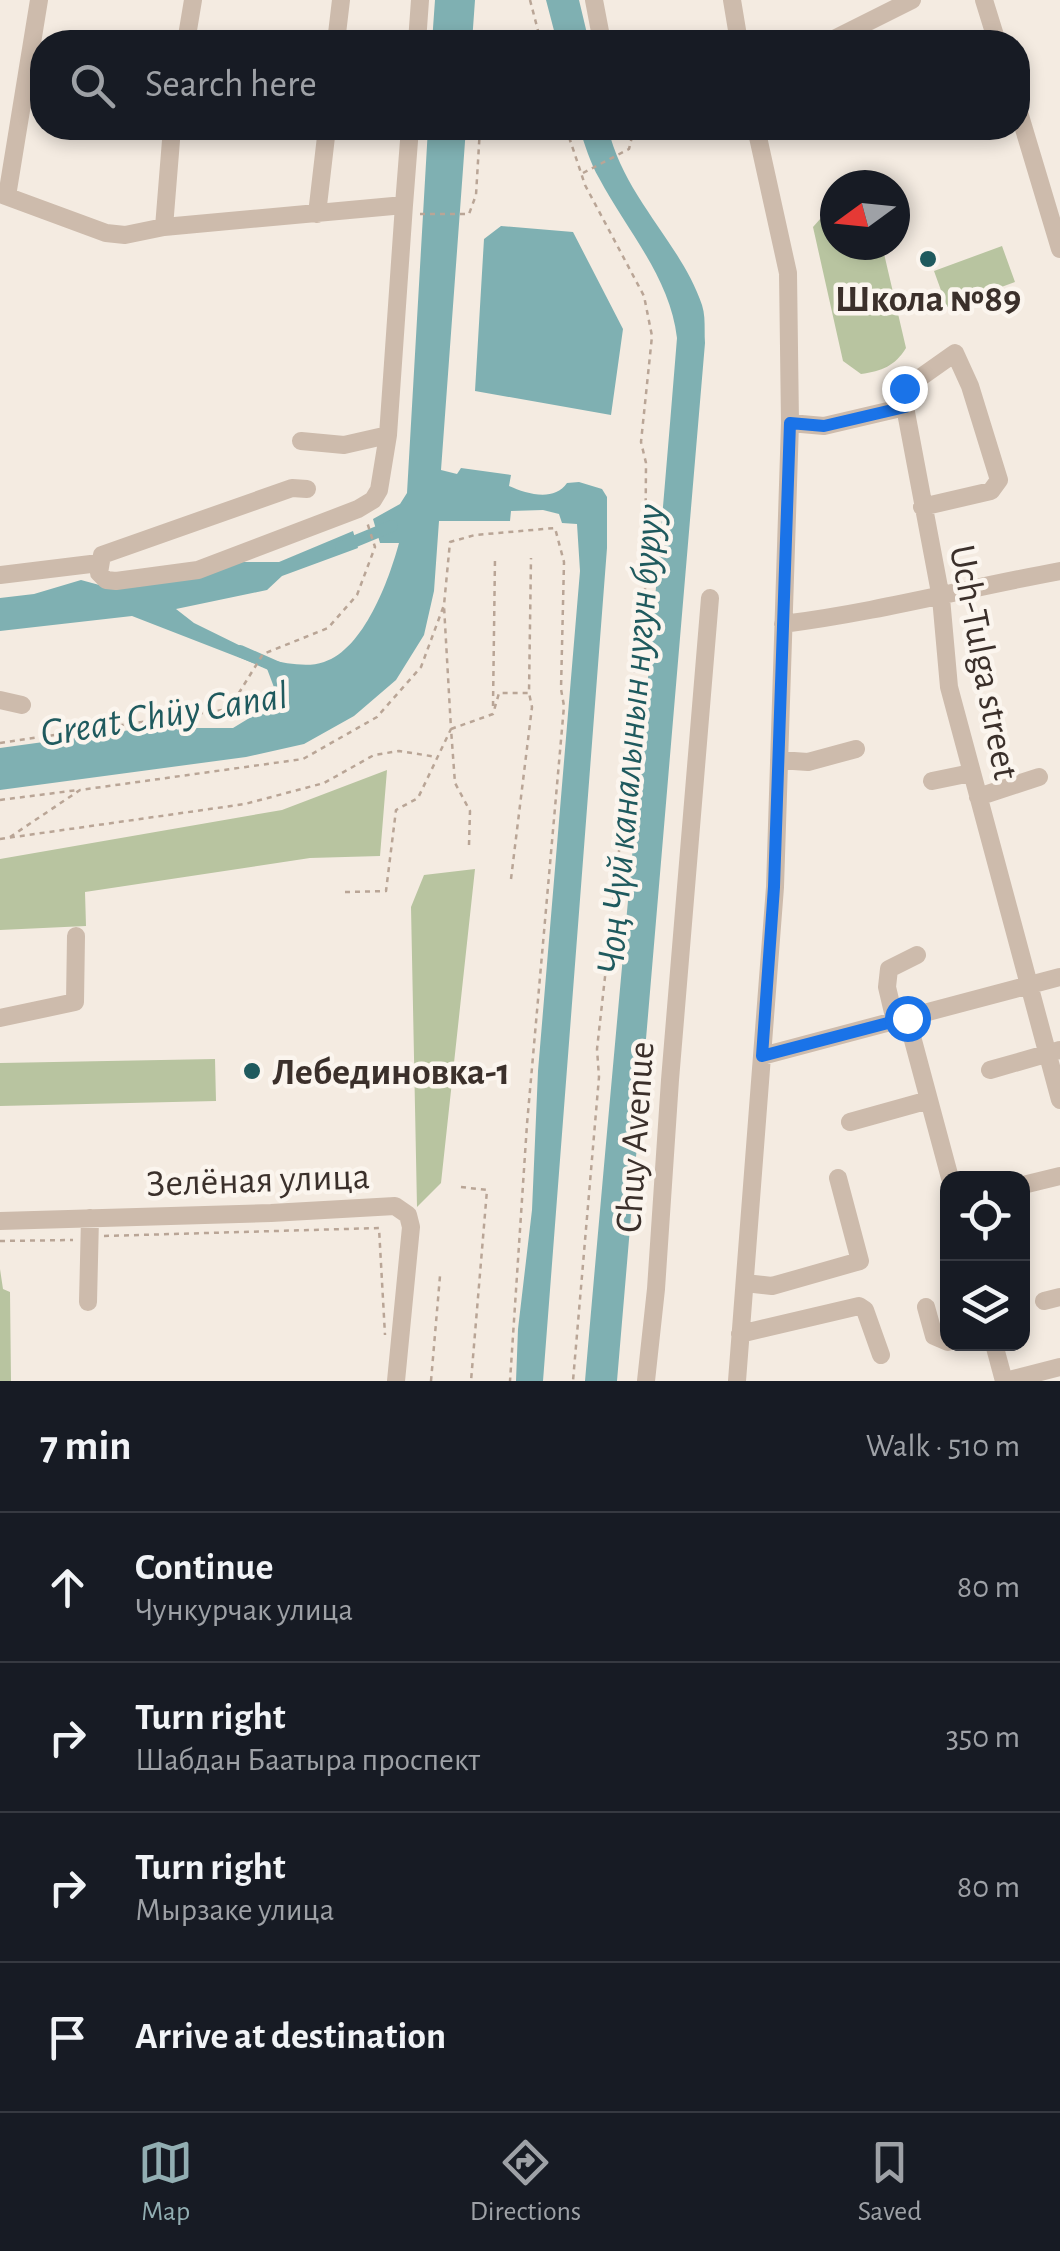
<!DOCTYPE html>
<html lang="en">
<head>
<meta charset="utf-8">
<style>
  :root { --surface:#171b24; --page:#20242c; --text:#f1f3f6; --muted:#9ea1a6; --line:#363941; --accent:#92aeb2 }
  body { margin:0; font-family:"Alegreya Sans",sans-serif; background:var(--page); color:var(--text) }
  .controls { position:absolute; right:30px; bottom:30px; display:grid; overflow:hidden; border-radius:20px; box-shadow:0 5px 15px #0003 }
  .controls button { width:90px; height:90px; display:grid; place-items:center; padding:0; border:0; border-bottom:2px solid var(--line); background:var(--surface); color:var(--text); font:50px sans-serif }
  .compass { position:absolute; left:820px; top:170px; width:90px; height:90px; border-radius:50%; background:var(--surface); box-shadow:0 5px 15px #0003; rotate:255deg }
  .stop { position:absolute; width:30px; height:30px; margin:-22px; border:8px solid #1a73e8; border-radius:50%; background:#fff }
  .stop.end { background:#1a73e8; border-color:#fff; box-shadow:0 2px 10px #0008 }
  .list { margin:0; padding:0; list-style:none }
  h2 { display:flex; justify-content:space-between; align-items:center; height:130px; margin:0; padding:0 40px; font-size:42px }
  h2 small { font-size:32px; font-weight:400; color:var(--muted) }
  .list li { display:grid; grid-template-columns:65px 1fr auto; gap:30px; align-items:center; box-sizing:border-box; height:150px; padding:0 40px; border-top:2px solid var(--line) }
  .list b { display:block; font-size:38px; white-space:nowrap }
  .list p { margin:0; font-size:32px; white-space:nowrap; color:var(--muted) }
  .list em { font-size:32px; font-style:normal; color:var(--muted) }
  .icon { flex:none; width:55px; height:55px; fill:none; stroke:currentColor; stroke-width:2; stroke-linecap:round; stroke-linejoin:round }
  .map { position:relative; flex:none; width:1060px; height:1381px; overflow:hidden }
  .search { position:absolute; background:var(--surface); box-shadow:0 5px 15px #0003; left:30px; right:30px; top:30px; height:110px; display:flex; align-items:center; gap:25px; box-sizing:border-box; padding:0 35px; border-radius:40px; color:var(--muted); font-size:38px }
  .sheet { height:730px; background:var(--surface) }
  nav { display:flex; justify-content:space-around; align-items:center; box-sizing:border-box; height:140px; border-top:2px solid var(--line); background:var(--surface); font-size:28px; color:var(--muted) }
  nav a { display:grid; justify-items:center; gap:5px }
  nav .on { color:var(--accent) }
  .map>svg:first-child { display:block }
  .green { fill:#b8c4a0 }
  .water { fill:#7fb0b2 }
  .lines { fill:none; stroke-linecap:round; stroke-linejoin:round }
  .canal { stroke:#7fb0b2; stroke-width:12 }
  .path { stroke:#b9a596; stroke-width:2.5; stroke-dasharray:5 5; stroke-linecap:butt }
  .minor { stroke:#cdbbac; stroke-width:18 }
  .route { stroke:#1a73e8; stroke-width:12 }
  .poi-dot { fill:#1f5a5e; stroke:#fbf5ee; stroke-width:4 }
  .labels { text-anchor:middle; stroke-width:9; stroke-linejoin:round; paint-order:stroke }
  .poi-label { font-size:38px; font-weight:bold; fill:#3b302b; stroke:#fbf5ee }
  .street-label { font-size:38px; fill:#3b302b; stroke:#fbf5ee }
  .water-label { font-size:40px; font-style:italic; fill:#1f5a5e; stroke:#fbf5ee }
</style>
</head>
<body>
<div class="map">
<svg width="1060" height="1381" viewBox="0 0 1060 1381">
  <rect width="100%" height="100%" fill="#f4ebe1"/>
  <path class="green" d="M835 214V245H882L906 348C895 366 882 371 861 374L843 361 813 227 821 218Z
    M1002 246 1015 282 947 307 934 271Z
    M387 770 380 856 310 858 85 892 86 926 0 930V859L282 810Z
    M475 869 441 1183 417 1207 411 907 424 875Z
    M215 1059 216 1101 0 1106V1063Z
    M0 1269 3 1289 10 1292 11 1381H0Z"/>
  <path class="water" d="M435 0H475L472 42H432Z
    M546 0H579L589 42H557Z
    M428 128H466L441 470 457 474 461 468 511 475 509 486C527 494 554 502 567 483L579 482 602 489 607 497V548L543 1381H516L518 1329 532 1210 538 1071 580 571 577 524 562 523 559 514 543 510 511 511 510 521H439L434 591 424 635 396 680 354 716 304 744 246 757 0 790V748L145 728H233L269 706 275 690 266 666 269 660C287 663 307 668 324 662 364 649 389 580 399 543H380L373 519 400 504 407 493Z
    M579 128H608C624 197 681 243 702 305 706 317 704 331 705 343L617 1381H585C615 1033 649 686 677 338 670 277 627 231 599 178 590 163 585 144 579 128Z
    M501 226 573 232 623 329 611 415 475 391 484 239Z
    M353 531 358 548 282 576 267 590 176 609 194 623 257 654 253 663 132 616 0 631V598L34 594 81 580 114 589 239 562H279Z"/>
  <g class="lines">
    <path class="canal" d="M341 547 392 526
      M240 651 281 669"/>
    <path class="path" d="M530 0 541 42
      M566 128 585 185 644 296 652 336 641 442 646 463 645 599 636 658 625 797 597 1049 599 1077 573 1381
      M583 173 629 149 634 128
      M420 214H469L476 195 480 128
      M493 706 495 558
      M0 743 229 709 263 654 328 628 357 595 375 547 367 522
      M0 800 78 790
      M10 837 80 790 303 759 377 717 421 667 444 605 450 542 475 535 555 528 564 562 561 689 564 706 527 1124 510 1381
      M0 839 245 804 324 783 374 755 399 751 437 757
      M469 845 470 811 455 783 451 729 493 714 499 693H529L531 558
      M511 879 532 707 529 693
      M345 892 386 891 396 810 418 798 451 729 444 606
      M461 1187 487 1190 471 1381
      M104 1236 379 1228 385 1335
      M0 1241 73 1240
      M431 1381 440 1276"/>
    <path class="minor" d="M594 0 602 42
      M732 0 739 42
      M984 0 997 42
      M186 42 193 0
      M336 42 341 0
      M417 42 420 0
      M828 42 912 0
      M1018 109 1060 249
      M0 194 106 233 125 235 164 227 404 205 410 128
      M7 196 39 0
      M317 214 327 128
      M164 227 172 128
      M905 407 941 598 949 687 1060 1100
      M790 423 824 426 905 407 904 389 955 353 970 386 999 480 991 491 922 507
      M301 441 344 445 388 435
      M307 489 292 488 102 555 99 573 106 580 116 581 198 570 358 509 373 500 379 490 388 435 404 205
      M0 575 99 563
      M783 624C878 612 967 588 1060 571
      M0 700 22 705
      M779 760 808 762 856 749
      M932 781 971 773
      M978 797 1039 777
      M0 1018 75 1002 76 936
      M907 1018 950 1178
      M895 1021 887 987 889 969 917 955
      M762 1056 1060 977
      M990 1070 1060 1050
      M850 1122 929 1100
      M1023 1185 1060 1176
      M0 1221 271 1213 395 1206 408 1215 411 1227 396 1381
      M745 1283 772 1286 860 1261 838 1178
      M1044 1301 1060 1297
      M88 1302 90 1218
      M926 1307 934 1336 948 1342
      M740 1334 859 1306 865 1310 881 1355
      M994 1344 1004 1381
      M646 1381 656 1289 670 1080 710 598
      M737 1381 775 887 790 423 788 273 756 128
      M1005 1381 1060 1367"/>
  </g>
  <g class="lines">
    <path class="route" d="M904 388 905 407 824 426 790 423 774 887 762 1056 907 1018"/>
  </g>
  <g class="poi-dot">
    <circle cx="928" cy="259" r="10"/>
    <circle cx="252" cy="1071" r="10"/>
  </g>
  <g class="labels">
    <g class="poi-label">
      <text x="928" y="311">Школа №89</text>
      <text x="272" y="1084" text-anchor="start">Лебединовка-1</text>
    </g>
    <g class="street-label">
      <text transform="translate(985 662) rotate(79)" y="13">Uch-Tulga street</text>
      <text transform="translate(634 1137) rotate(-86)" y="13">Chuy Avenue</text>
      <text transform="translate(258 1179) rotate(-2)" y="13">Зелёная улица</text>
    </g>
    <g class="water-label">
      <text transform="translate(164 713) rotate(-9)" y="14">Great Chüy Canal</text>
      <text transform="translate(629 739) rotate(-85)" y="14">Чоң Чүй каналынын нугун буруу</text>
    </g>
  </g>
</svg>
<div class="controls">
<button><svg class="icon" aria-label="locate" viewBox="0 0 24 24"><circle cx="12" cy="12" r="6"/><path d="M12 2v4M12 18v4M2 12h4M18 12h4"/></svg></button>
<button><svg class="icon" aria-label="layers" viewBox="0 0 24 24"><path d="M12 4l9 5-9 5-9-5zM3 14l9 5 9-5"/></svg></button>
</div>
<svg class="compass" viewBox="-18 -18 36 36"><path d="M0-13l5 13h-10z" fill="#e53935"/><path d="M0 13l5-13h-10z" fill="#9ea1a6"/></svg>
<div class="stop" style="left:907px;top:1018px"></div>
<div class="stop end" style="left:904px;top:388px"></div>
<div class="search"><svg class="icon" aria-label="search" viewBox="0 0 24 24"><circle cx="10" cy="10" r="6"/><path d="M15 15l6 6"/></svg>Search here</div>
</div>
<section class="sheet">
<h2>7 min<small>Walk · 510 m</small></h2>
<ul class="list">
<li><svg class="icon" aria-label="ahead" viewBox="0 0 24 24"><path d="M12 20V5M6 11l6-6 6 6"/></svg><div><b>Continue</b><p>Чункурчак улица</p></div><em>80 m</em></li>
<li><svg class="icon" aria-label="right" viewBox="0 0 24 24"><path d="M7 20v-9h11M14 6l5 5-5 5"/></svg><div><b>Turn right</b><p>Шабдан Баатыра проспект</p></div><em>350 m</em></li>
<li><svg class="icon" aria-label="right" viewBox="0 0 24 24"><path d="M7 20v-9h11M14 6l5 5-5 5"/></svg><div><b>Turn right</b><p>Мырзаке улица</p></div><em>80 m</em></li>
<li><svg class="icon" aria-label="arrive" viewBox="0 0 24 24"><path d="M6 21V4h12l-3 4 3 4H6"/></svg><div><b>Arrive at destination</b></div></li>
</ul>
</section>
<nav>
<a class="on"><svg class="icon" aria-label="map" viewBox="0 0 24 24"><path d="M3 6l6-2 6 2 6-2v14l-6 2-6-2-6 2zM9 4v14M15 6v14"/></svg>Map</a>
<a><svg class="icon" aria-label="directions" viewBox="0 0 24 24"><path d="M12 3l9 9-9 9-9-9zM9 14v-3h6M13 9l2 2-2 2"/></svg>Directions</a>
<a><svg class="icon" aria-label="saved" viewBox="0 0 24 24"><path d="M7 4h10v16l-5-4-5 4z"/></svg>Saved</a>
</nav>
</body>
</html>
